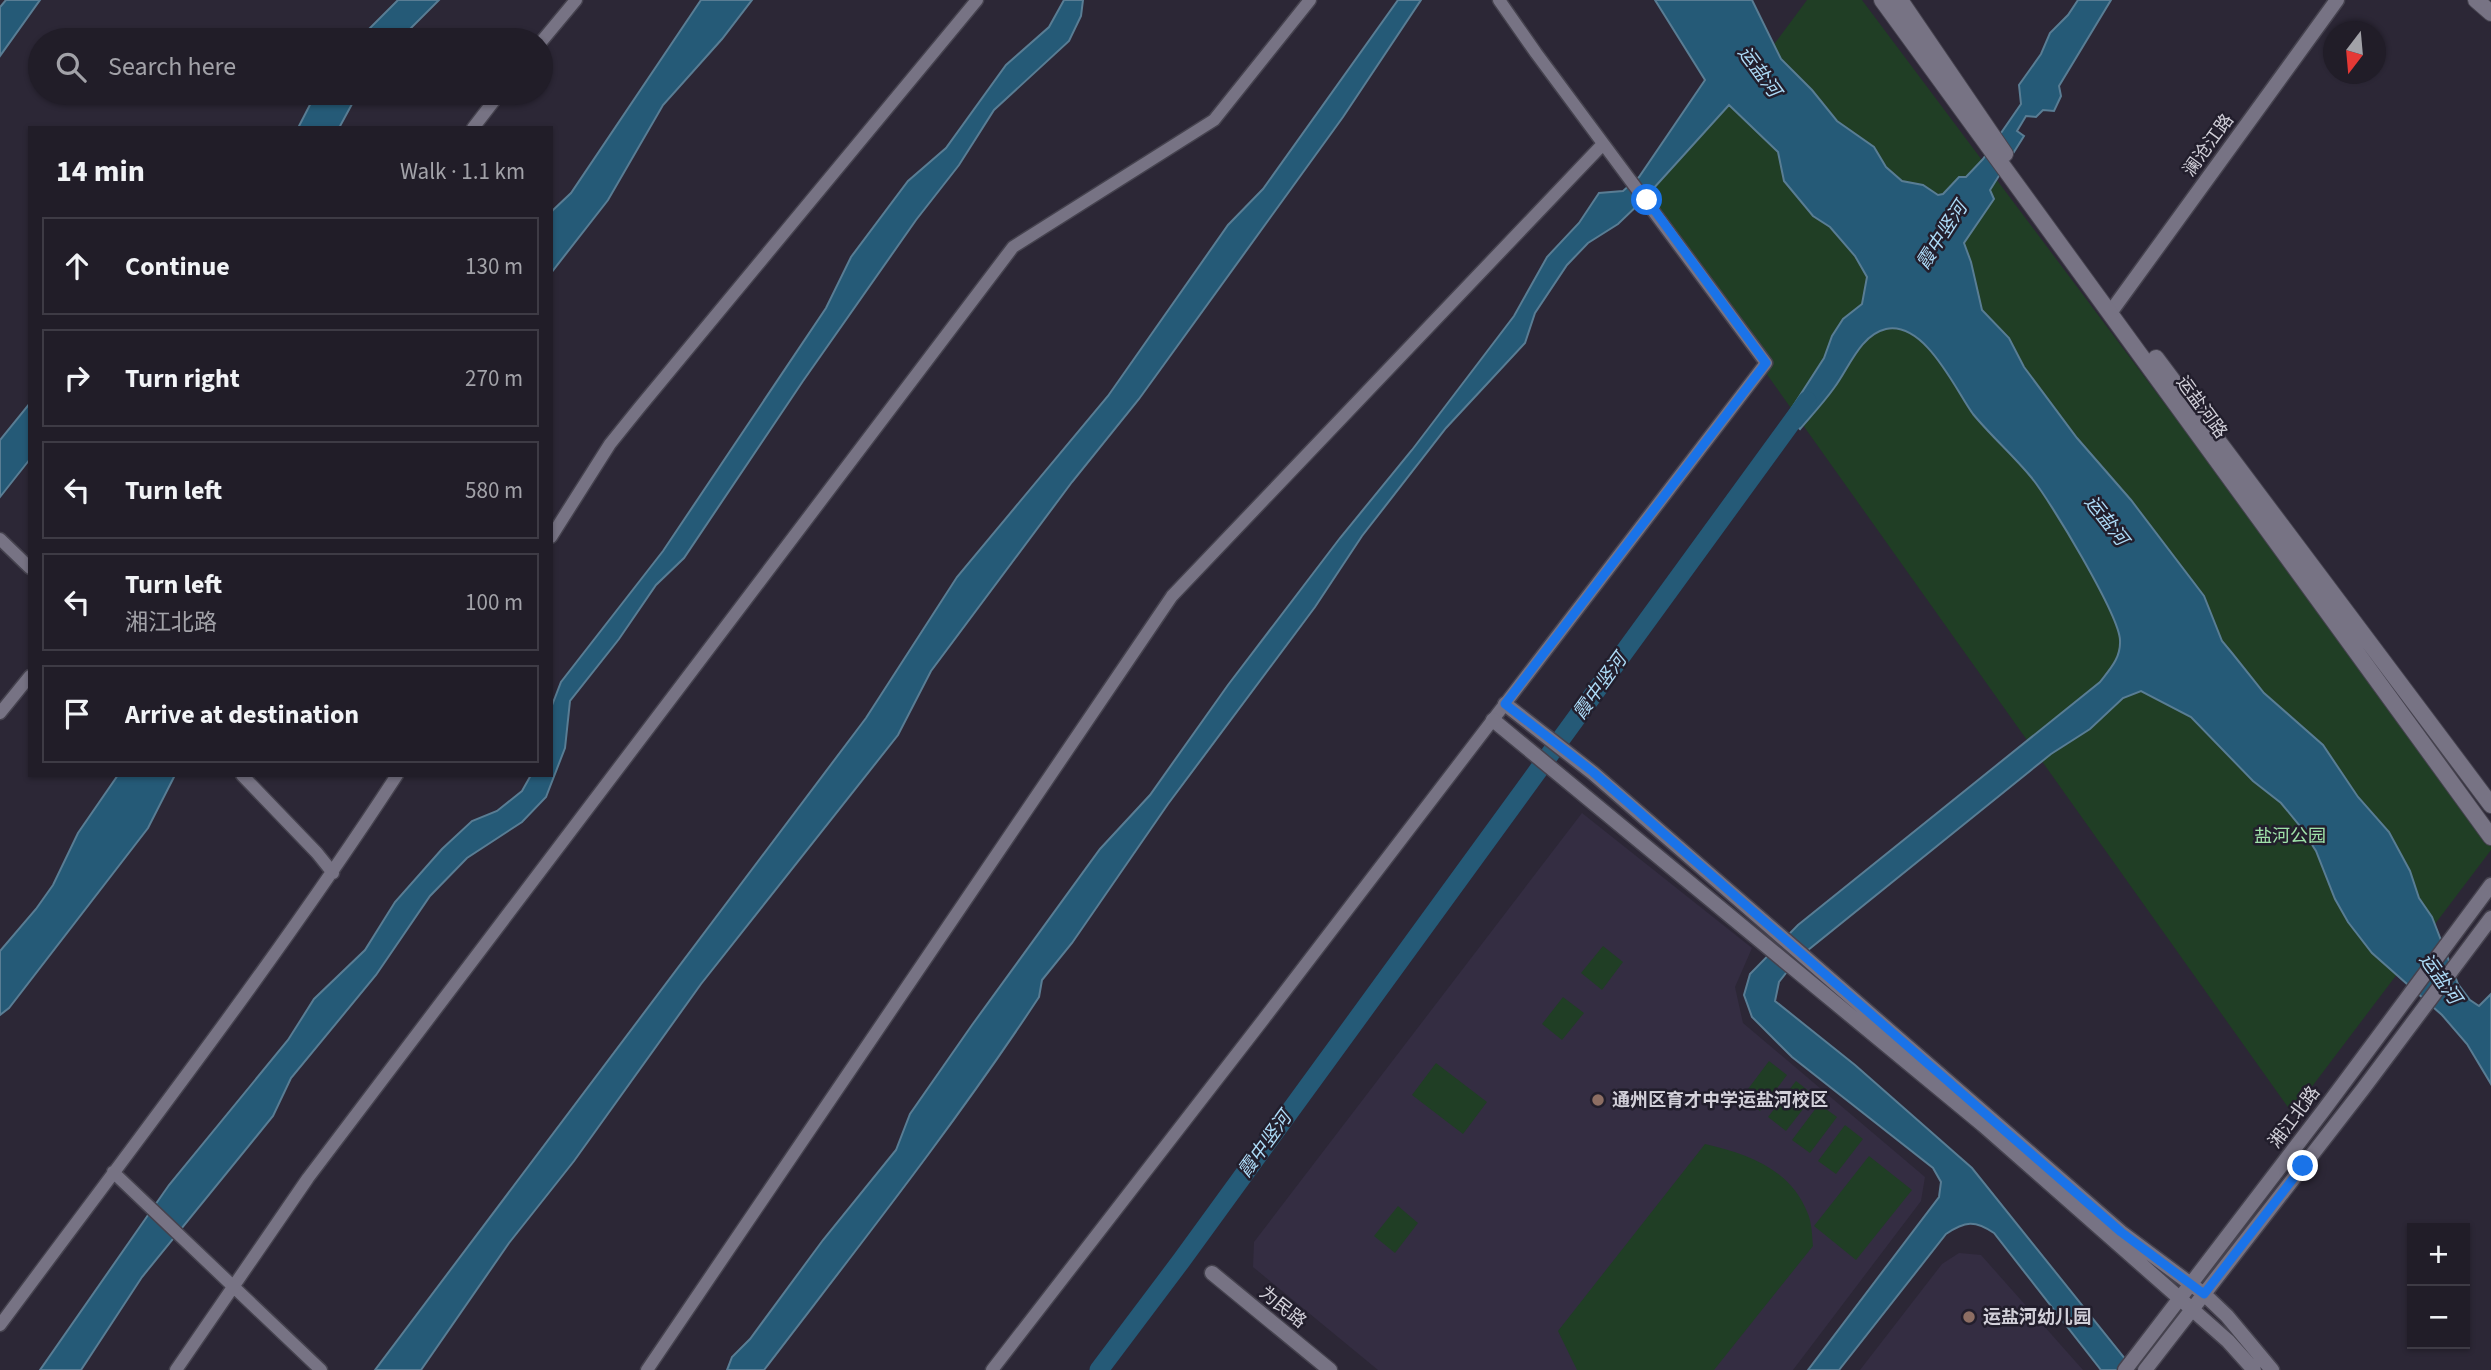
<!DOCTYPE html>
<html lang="en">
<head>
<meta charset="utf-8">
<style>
  :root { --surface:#211d28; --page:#2d2a34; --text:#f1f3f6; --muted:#a2a2a8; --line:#3e3b45 }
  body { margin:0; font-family:"Source Sans 3","Noto Sans SC",sans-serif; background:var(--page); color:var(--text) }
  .controls { position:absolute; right:21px; bottom:21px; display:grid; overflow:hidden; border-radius:0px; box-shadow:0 2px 5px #0004 }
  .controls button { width:63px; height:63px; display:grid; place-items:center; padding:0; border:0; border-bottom:2px solid var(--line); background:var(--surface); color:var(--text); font:35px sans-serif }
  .compass { position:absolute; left:2323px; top:21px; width:63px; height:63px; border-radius:50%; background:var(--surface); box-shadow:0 2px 5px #0004; rotate:196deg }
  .stop { position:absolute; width:21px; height:21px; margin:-16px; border:5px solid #1a73e8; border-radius:50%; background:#fff }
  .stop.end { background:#1a73e8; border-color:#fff; box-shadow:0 2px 7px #0008 }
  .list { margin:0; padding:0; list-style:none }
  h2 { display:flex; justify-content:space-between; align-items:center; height:91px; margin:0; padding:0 28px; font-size:30px }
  h2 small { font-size:23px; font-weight:400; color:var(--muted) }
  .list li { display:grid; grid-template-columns:46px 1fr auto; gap:21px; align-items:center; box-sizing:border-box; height:98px; margin:0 14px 14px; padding:0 14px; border:2px solid var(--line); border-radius:0px }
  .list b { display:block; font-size:26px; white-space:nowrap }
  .list p { margin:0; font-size:23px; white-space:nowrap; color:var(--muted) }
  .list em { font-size:23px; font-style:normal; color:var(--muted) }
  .icon { flex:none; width:38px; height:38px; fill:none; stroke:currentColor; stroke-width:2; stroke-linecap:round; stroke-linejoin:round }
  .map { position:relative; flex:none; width:2491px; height:1370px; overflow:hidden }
  .search { position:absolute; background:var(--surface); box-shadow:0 2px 5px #0004; left:28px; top:28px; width:525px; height:77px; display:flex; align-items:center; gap:18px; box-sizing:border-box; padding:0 24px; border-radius:38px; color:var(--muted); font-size:26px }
  .panel { position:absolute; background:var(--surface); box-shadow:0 2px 5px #0004; left:28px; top:126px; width:525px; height:651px; border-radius:0px }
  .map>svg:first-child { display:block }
  .built { fill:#342d42 }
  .green { fill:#203e25 }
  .water { fill:#255a77; stroke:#597d94; stroke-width:2 }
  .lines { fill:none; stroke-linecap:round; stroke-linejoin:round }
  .river { stroke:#255a77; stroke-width:19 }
  .minor-casing { stroke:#45424e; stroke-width:15 }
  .tertiary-casing { stroke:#45424e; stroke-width:17 }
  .secondary-casing { stroke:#45424e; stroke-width:18 }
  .minor { stroke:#777384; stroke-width:12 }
  .tertiary { stroke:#777384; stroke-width:14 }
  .secondary { stroke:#777384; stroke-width:16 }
  .route { stroke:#1a73e8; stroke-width:9 }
  .education-dot { fill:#8d6e63; stroke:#221e2c; stroke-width:2.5 }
  .labels { text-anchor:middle; stroke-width:5; stroke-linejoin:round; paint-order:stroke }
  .street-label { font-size:18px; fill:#d2d0d9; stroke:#221e2c }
  .park-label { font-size:18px; fill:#9fe2a9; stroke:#221e2c }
  .poi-label { font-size:18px; font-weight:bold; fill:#d2d0d9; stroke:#221e2c; text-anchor:start }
  .water-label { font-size:19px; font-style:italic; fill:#addbf7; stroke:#221e2c }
</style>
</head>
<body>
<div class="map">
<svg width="2491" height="1370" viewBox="0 0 2491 1370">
  <rect width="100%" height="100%" fill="#2c2736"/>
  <path class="built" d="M1582 813 1752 948 1735 987 1743 1023 1925 1177 1921 1201 1793 1370H1378L1253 1267 1254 1242Z
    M1959 1253 1981 1255 2083 1370H1860L1942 1264Z"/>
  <path class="green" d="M1807 0H1862L2491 839V850L2292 1113 1643 200 1729 105Z
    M1603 946 1623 962 1602 990 1581 973Z
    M1563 997 1584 1013 1562 1040 1542 1024Z
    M1769 1061 1787 1075 1760 1111 1742 1097Z
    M1436 1063 1487 1102 1463 1134 1412 1095Z
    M1796 1081 1814 1095 1786 1131 1768 1117Z
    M1819 1104 1837 1117 1810 1153 1792 1140Z
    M1845 1125 1863 1139 1836 1174 1818 1161Z
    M1705 1144C1748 1154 1791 1169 1808 1214 1812 1224 1812 1236 1813 1246L1714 1370H1577L1558 1331Z
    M1869 1156 1912 1190 1856 1260 1814 1226Z
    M1398 1206 1418 1223 1395 1253 1374 1236Z"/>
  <path class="water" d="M6 0H40L0 56V7Z
    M398 0H439L399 40H358Z
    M701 0H752L722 39 663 105 608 200 551 273V212L571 193Z
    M1064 0H1083L1081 16 1069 41 994 110 959 165 916 220 803 381 684 558 656 585 619 639 570 701 565 748 546 797 522 822 467 858 430 896 376 975 291 1078 273 1116 142 1277 81 1370H40L169 1185 288 1040 314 999 365 950 395 902 442 849 472 821 497 811 522 791 531 775H551V708L561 682 663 551 826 308 851 257 908 181 946 148 1006 65 1049 27Z
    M1398 0H1421L1343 117 1139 399 1072 482 931 671 898 735 701 984 574 1161 509 1243 421 1370H375L866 718 957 577 1108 396 1228 225 1263 189Z
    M1655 0H1752L1781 59 1812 90 1837 121 1874 147 1886 167 1902 181 1923 185 1938 195 1943 194 1959 177H1966L1983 159 2021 104 2019 85 2041 54 2050 33 2068 15 2078 0H2111L2059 86 2061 96 2054 111 2043 110 2036 117 2026 116 2017 131 2024 136 1990 190 1994 199 1964 243 1971 262 1982 310 2009 338 2024 367 2077 438 2131 500 2204 596 2222 641 2232 653 2264 693 2323 745 2358 797 2389 832 2410 871 2419 898 2432 917 2458 984 2470 1000 2479 1006 2491 994V1084L2467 1044 2442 1015 2372 953 2348 922 2335 899 2316 851 2300 826 2281 803 2253 781 2191 717 2141 691 2123 698 2090 729 2051 754 1797 959 1779 982 1775 1001 1855 1065 1972 1168 2134 1370H2101L1994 1233C1975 1220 1965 1221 1946 1234L1839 1370H1808L1939 1197 1941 1182 1933 1168 1792 1057 1752 1017 1744 995 1750 974 1798 925 2100 682C2110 669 2121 658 2120 640 2119 615 2050 500 2031 477 2013 455 1991 436 1973 414 1955 389 1925 321 1886 329 1860 335 1849 368 1834 388 1824 402 1812 415 1800 429L1786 417 1824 358 1832 336 1843 319 1862 304 1867 277 1855 256 1830 227 1813 216 1784 181 1778 152 1729 105 1643 200 1618 224 1588 243 1567 265 1535 313 1525 343 1446 428 1362 536 1315 607 1168 804 1072 943 1042 980 1039 997C954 1126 858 1247 764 1370H727L732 1357 750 1339 823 1240 896 1150 910 1114 972 1025 1100 849 1150 795 1228 685 1340 538 1412 450 1514 316 1547 257 1579 223 1599 193 1623 191 1639 177 1705 80Z
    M316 93H358L339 128H298Z
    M30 403V459L0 497V440Z
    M118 775H175L148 828 9 1008 0 1015V951L36 909 53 885 78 833Z"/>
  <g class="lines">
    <path class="river" d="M1099 1370 1181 1261 1807 401"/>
    <g class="minor-casing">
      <path id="minor" d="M541 42 576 0
        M473 128 500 93
        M551 537 610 444 639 408 977 0
        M0 539 30 568
        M0 713 30 676
        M242 775 317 853 333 873
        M113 1172 321 1370
        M0 1325C135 1143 273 965 397 775
        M176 1370 308 1178 1013 247 1214 120 1310 0
        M647 1370 1172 596 1603 144
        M992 1370 1263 1020 1766 363 1536 53 1499 0"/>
    </g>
    <g class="tertiary-casing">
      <path id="tertiary" d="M2110 313 2337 0
        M1505 704 1593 773 2121 1232 2204 1294 2227 1316 2272 1370
        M1493 720 1983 1125 2228 1341 2254 1370
        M1212 1273 1330 1370
        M2125 1370 2323 1111 2491 885
        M2145 1370 2363 1089 2491 918"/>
    </g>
    <g class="secondary-casing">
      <path id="secondary" d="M1882 0 2491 837
        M1900 0 2005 154
        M2476 0 2491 13
        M2156 358 2491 805"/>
    </g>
    <use href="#minor" class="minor"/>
    <use href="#tertiary" class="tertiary"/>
    <use href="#secondary" class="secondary"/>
  </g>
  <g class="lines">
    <path class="route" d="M1647 200 1766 363 1505 704 1593 772 2121 1232 2204 1294 2303 1166"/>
  </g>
  <g class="education-dot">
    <circle cx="1598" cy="1100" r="7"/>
    <circle cx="1969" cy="1317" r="7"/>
  </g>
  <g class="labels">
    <g class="street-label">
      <text transform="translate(2208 145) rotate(-54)" y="6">澜沧江路</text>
      <text transform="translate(2202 407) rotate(54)" y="6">运盐河路</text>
      <text transform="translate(2294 1117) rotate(-53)" y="6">湘江北路</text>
      <text transform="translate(1283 1307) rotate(39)" y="6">为民路</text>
    </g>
    <g class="park-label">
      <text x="2290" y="842">盐河公园</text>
    </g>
    <g class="poi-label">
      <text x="1612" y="1106">通州区育才中学运盐河校区</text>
      <text x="1983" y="1323">运盐河幼儿园</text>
    </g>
    <g class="water-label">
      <text transform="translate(1760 71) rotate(54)" y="7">运盐河</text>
      <text transform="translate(1941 235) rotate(-57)" y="7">霞中竖河</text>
      <text transform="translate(2107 520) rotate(52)" y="7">运盐河</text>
      <text transform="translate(1599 686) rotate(-54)" y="7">霞中竖河</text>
      <text transform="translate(2441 978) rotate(55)" y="7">运盐河</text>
      <text transform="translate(1264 1144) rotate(-54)" y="7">霞中竖河</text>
    </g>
  </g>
</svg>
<div class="controls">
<button>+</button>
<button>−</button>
</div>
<svg class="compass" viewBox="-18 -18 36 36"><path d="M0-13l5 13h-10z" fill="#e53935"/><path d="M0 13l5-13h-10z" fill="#a2a2a8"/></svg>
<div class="stop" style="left:1647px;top:200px"></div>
<div class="stop end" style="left:2303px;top:1166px"></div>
<div class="search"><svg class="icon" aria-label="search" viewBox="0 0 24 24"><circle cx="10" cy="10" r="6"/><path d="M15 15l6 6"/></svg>Search here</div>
<section class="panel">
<h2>14 min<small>Walk · 1.1 km</small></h2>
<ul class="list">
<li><svg class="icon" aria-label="ahead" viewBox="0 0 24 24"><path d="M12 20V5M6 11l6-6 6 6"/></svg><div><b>Continue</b></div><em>130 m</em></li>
<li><svg class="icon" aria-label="right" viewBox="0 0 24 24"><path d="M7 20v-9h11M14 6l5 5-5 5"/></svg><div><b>Turn right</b></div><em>270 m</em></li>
<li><svg class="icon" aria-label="left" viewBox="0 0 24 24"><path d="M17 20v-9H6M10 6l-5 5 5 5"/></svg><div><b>Turn left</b></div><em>580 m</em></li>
<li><svg class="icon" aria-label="left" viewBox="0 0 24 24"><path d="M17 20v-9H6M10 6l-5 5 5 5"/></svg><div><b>Turn left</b><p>湘江北路</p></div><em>100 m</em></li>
<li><svg class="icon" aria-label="arrive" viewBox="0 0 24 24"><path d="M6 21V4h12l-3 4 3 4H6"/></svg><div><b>Arrive at destination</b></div></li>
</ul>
</section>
</div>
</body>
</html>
